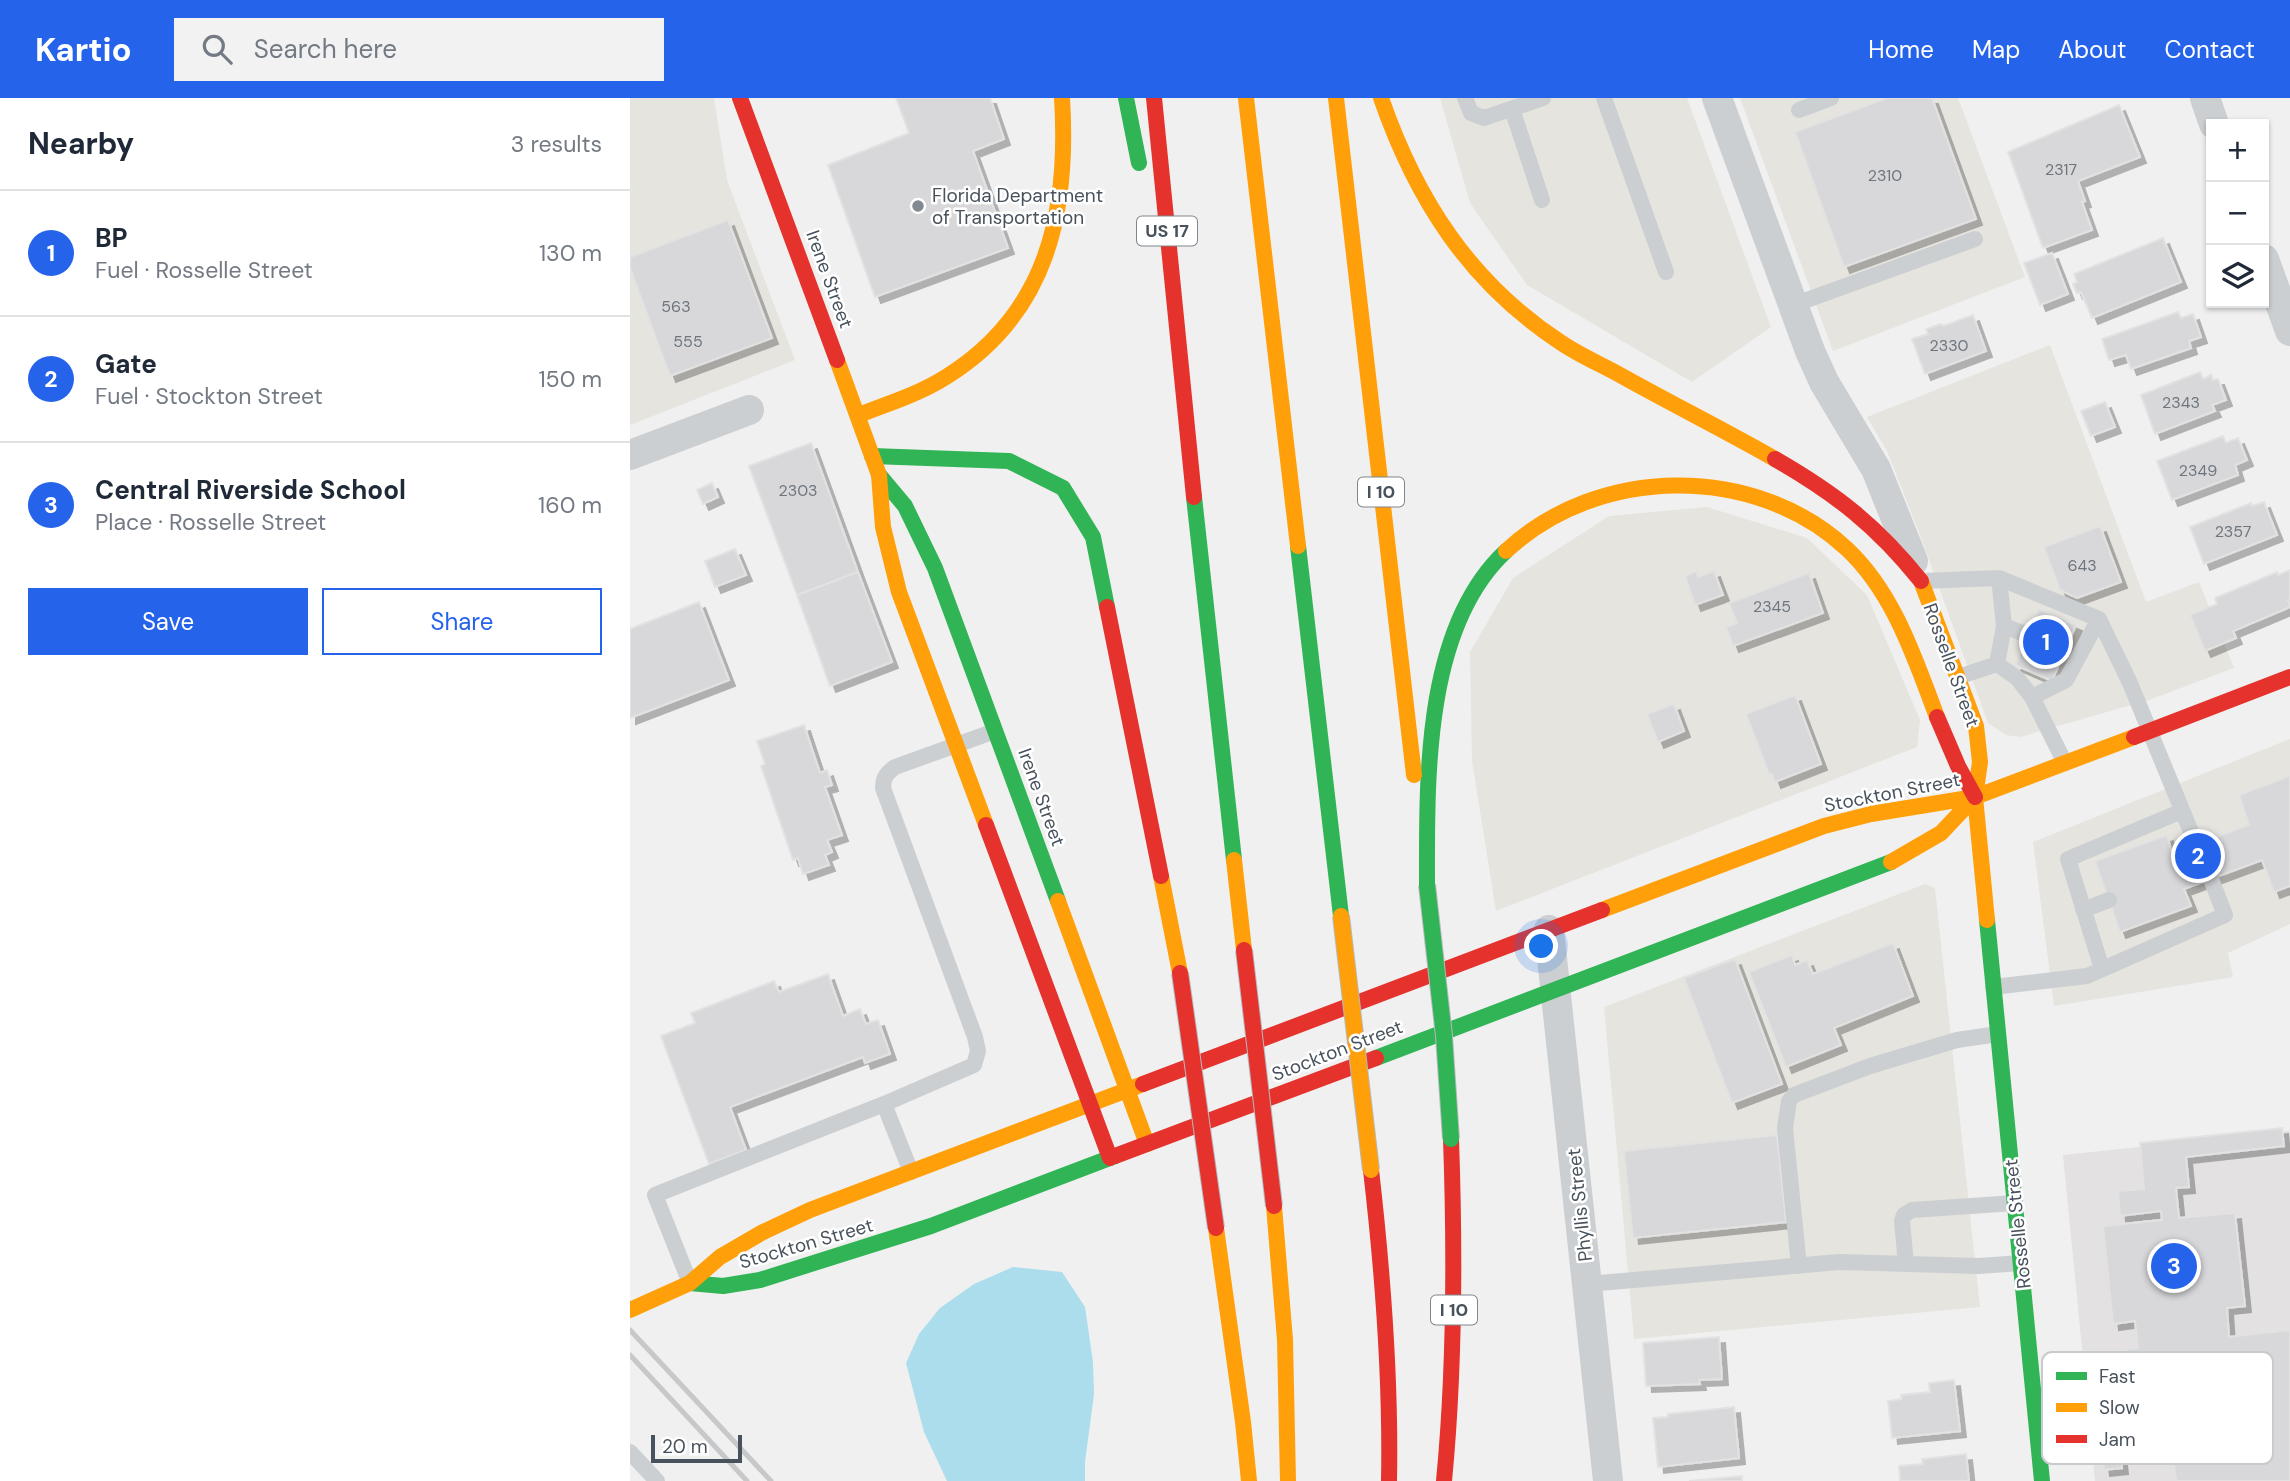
<!DOCTYPE html>
<html lang="en">
<head>
<meta charset="utf-8">
<style>
  :root { --surface:#fff; --page:#f2f2f3; --text:#1f2937; --muted:#747a83; --line:#e0e1e3; --accent:#2563eb }
  body { margin:0; font-family:"DM Sans",sans-serif; background:var(--page); color:var(--text) }
  .controls { position:absolute; right:21px; top:21px; display:grid; overflow:hidden; border-radius:0px; box-shadow:0 2px 5px #0004 }
  .controls button { width:63px; height:63px; display:grid; place-items:center; padding:0; border:0; border-bottom:2px solid var(--line); background:var(--surface); color:var(--text); font:35px sans-serif }
  .scale { position:absolute; left:21px; bottom:18px; width:91px; box-sizing:border-box; padding-left:7px; border:4px solid #48525c; border-top:0; font-size:19px; line-height:24px; white-space:nowrap; color:#48525c; -webkit-text-stroke:5px #fff; paint-order:stroke }
  .you { position:absolute; left:912px; top:849px; width:24px; height:24px; margin:-18px; border:5px solid #fff; border-radius:50%; background:#1a73e8; box-shadow:0 0 0 10px #1a73e833 }
  .badge { display:grid; place-items:center; width:46px; height:46px; border-radius:50%; background:var(--accent); color:#fff; font-size:23px; font-weight:700 }
  .pin { position:absolute; translate:-50% -50%; border:4px solid #fff; box-shadow:0 2px 7px #0006 }
  .list { margin:0; padding:0; list-style:none }
  h2 { display:flex; justify-content:space-between; align-items:center; height:91px; margin:0; padding:0 28px; font-size:30px }
  h2 small { font-size:23px; font-weight:400; color:var(--muted) }
  .list li { display:grid; grid-template-columns:46px 1fr auto; gap:21px; align-items:center; box-sizing:border-box; height:126px; padding:0 28px; border-top:2px solid var(--line) }
  .list b { display:block; font-size:26px; white-space:nowrap }
  .list p { margin:0; font-size:23px; white-space:nowrap; color:var(--muted) }
  .list em { font-size:23px; font-style:normal; color:var(--muted) }
  .actions { display:flex; gap:14px; padding:21px 28px }
  .actions a { flex:1; padding:16px 0; border:2px solid var(--accent); border-radius:0px; text-align:center; font-size:24px; color:var(--accent) }
  .actions .main { background:var(--accent); color:#fff }
  .icon { flex:none; width:38px; height:38px; fill:none; stroke:currentColor; stroke-width:2; stroke-linecap:round; stroke-linejoin:round }
  .map { position:relative; flex:none; width:1660px; height:1383px; overflow:hidden }
  header { display:flex; align-items:center; gap:42px; box-sizing:border-box; height:98px; padding:0 35px; background:var(--accent); color:#fff }
  header strong { font-size:33px }
  nav { display:flex; gap:38px; margin-inline-start:auto; font-size:24px }
  .search { width:490px; height:63px; background:var(--page); display:flex; align-items:center; gap:18px; box-sizing:border-box; padding:0 24px; border-radius:0px; color:var(--muted); font-size:26px }
  main { display:flex }
  aside { flex:1; background:var(--surface) }
  .map>svg:first-child { display:block }
  .commercial { fill:#e6e4de }
  .education { fill:#e3e1e2 }
  .water { fill:#abddec }
  .building { fill:#d8d8da; stroke:#e2e2e3; stroke-width:2; filter:url(#shadow) }
  .lines { fill:none; stroke-linecap:round; stroke-linejoin:round }
  .lane { stroke:#cccfd1; stroke-width:16 }
  .street { stroke:#cccfd1; stroke-width:30 }
  .fast { stroke:#30b455; stroke-width:16 }
  .slow { stroke:#ff9f0a; stroke-width:16 }
  .jam { stroke:#e5322d; stroke-width:16 }
  .rail { stroke:#c6c8ca; stroke-width:5 }
  .fast-bridge-casing { stroke:#b6babf; stroke-width:18; stroke-linecap:butt }
  .slow-bridge-casing { stroke:#b6babf; stroke-width:18; stroke-linecap:butt }
  .jam-bridge-casing { stroke:#b6babf; stroke-width:18; stroke-linecap:butt }
  .fast-bridge { stroke:#30b455; stroke-width:16 }
  .slow-bridge { stroke:#ff9f0a; stroke-width:16 }
  .jam-bridge { stroke:#e5322d; stroke-width:16 }
  .poi-dot { fill:#838990; stroke:#fff; stroke-width:2.5 }
  .labels { text-anchor:middle; stroke-width:5; stroke-linejoin:round; paint-order:stroke }
  .number-label { font-size:16px; fill:#6e757d }
  .shield { fill:#fff; stroke:#7f868d; stroke-width:2 }
  .shield-label { font-size:18px; font-weight:bold; fill:#48525c }
  .poi-label { font-size:19px; fill:#48525c; stroke:#fff; text-anchor:start }
  .street-label { font-size:19px; fill:#48525c; stroke:#fff }
  .key { fill:#fff; stroke:#c8cbce; stroke-width:2 }
  .key-label { font-size:19px; fill:#48525c }
</style>
</head>
<body>
<header>
<strong>Kartio</strong>
<div class="search"><svg class="icon" aria-label="search" viewBox="0 0 24 24"><circle cx="10" cy="10" r="6"/><path d="M15 15l6 6"/></svg>Search here</div>
<nav><a>Home</a><a>Map</a><a>About</a><a>Contact</a></nav>
</header>
<main>
<aside>
<h2>Nearby<small>3 results</small></h2>
<ul class="list">
<li><span class="badge">1</span><div><b>BP</b><p>Fuel · Rosselle Street</p></div><em>130 m</em></li>
<li><span class="badge">2</span><div><b>Gate</b><p>Fuel · Stockton Street</p></div><em>150 m</em></li>
<li><span class="badge">3</span><div><b>Central Riverside School</b><p>Place · Rosselle Street</p></div><em>160 m</em></li>
</ul>
<div class="actions"><a class="main">Save</a><a>Share</a></div>
</aside>
<div class="map">
<svg width="1660" height="1383" viewBox="0 0 1660 1383">
  <defs>
    <filter id="shadow"><feDropShadow dx="6" dy="6" stdDeviation="0" flood-color="#0004"/></filter>
  </defs>
  <rect width="100%" height="100%" fill="#f1f0f0"/>
  <path class="commercial" d="M0 0H84L97 82 165 262 0 327Z
    M810 0H1057L1141 229 1062 284 897 187 840 105Z
    M1110 0H1328L1395 179 1203 253Z
    M1420 247 1516 504 1569 484 1604 570 1519 602 1390 639 1376 637 1358 625 1290 437 1257 353 1237 319Z
    M1077 409 1177 440 1237 497 1290 622 1287 649 866 813 842 663 840 554 883 480 979 418Z
    M1660 641V826L1598 855 1603 879 1424 908 1403 744Z
    M1295 786 1305 790 1350 1209 1004 1241 974 909Z"/>
  <path class="education" d="M1660 1033V1383H1465L1433 1057Z"/>
  <path class="water" d="M383 1169 432 1174 455 1209 463 1264 464 1296 455 1364V1383H317L294 1334 276 1265 289 1236 310 1210 344 1186Z"/>
  <path class="building" d="M266 0H360L374 41 343 53 378 150 245 199 198 67 279 35Z
    M1257 0H1302L1346 121 1214 169 1165 34Z
    M1489 7 1510 59 1448 83 1455 103 1452 104 1462 132 1413 150 1378 54Z
    M98 122 142 240 40 278 0 170V159Z
    M1533 140 1551 184 1462 220 1451 194 1447 195 1443 186 1447 184 1444 176Z
    M1422 155 1438 196 1410 207 1394 165Z
    M1548 214 1551 220 1563 216 1571 239 1559 243 1561 250 1501 271 1496 257 1479 262 1472 241Z
    M1343 217 1356 253 1295 276 1282 241 1298 236 1296 231 1311 226 1313 228Z
    M1570 274 1573 281 1581 277 1583 282 1588 281 1596 302 1582 307 1585 313 1525 336 1511 297Z
    M1475 304 1485 329 1461 338 1451 313Z
    M1593 338 1596 345 1608 340 1617 362 1605 367 1608 377 1542 402 1527 363Z
    M181 345 228 474 167 497 119 368Z
    M82 385 88 399 73 406 67 392Z
    M1634 404 1647 437 1574 466 1560 429 1621 405 1622 408Z
    M1470 428 1491 484 1447 500 1430 492 1414 449Z
    M105 451 116 477 85 489 75 463Z
    M1660 472V501L1658 502 1660 509 1603 533 1606 540 1575 553 1560 517 1587 506 1585 500 1647 474 1648 477Z
    M1066 473 1068 479 1084 473 1093 497 1065 507 1055 478Z
    M228 474 262 564 200 588 167 497Z
    M1179 475 1193 515 1103 548 1096 529 1107 525 1099 505Z
    M69 504 99 582 0 620V531Z
    M1409 511 1446 527 1422 583 1385 567Z
    M1165 597 1191 666 1145 684 1142 676H1139L1116 616Z
    M1044 606 1054 633 1028 644 1017 616Z
    M174 627 190 675 197 672 202 687 195 689 212 737 197 742 202 754 195 757 199 767 173 776 168 760 163 762 131 668 135 666 127 643Z
    M1660 678V788L1644 794 1632 762 1554 791 1561 808 1490 834 1465 763 1537 737 1542 755 1619 727 1609 697Z
    M1263 845 1283 898 1204 930 1211 947 1156 969 1119 874 1162 857 1165 867 1177 862 1183 876Z
    M1105 861 1152 986 1102 1005 1054 880Z
    M198 876 213 918 230 911 236 926 248 922 260 956 235 965 233 959 100 1009 116 1052 79 1066 31 938 65 925 61 915 144 883 149 894Z
    M1652 1030 1654 1048 1556 1059 1559 1089 1546 1090 1549 1120 1605 1115 1615 1208 1597 1210 1599 1239 1660 1232V1383H1546L1544 1366 1566 1363 1565 1358 1624 1352 1621 1322 1505 1334 1497 1251 1508 1250 1505 1223 1483 1226 1473 1128 1532 1122 1531 1113 1490 1118 1488 1093 1514 1091 1510 1045Z
    M1147 1037 1156 1124 1003 1140 994 1053Z
    M1089 1239 1092 1281 1069 1282 1070 1286 1016 1288 1013 1245Z
    M1324 1282 1330 1333 1262 1340 1258 1303 1272 1301 1271 1297 1300 1294 1299 1285Z
    M1104 1309 1109 1360 1028 1369 1023 1320 1038 1319V1316Z
    M1490 1353 1492 1370 1474 1372 1472 1355Z
    M1336 1356 1339 1383H1270L1269 1368 1293 1366 1292 1361Z
    M1112 1378V1383H1059Z"/>
  <g class="lines">
    <path class="lane" d="M835 0 841 15 854 20 913 0
      M974 0 1036 174
      M882 11 912 102
      M1169 12 1201 0
      M1163 207 1345 141
      M1291 483 1369 480 1469 521 1500 585 1566 746
      M1374 528 1398 537
      M1367 566 1374 528 1369 480
      M1328 579 1367 566 1387 580 1402 599 1435 665
      M1402 599 1436 582 1469 521
      M1453 812 1479 802
      M1472 871 1438 761 1552 713
      M1363 889 1457 878 1595 817 1581 781
      M254 1006 281 1074
      M1276 1166 1272 1123 1274 1117 1282 1112 1385 1105
      M1169 1168 1155 1030 1159 1003 1164 997 1240 968 1327 942 1368 936
      M60 1185 25 1097 254 1006 344 967 348 953 345 939 253 690C253 679 257 675 265 669L365 633
      M958 1186 1209 1164 1349 1168 1391 1165
      M0 1354 27 1383"/>
    <path class="street" d="M1087 0 1180 253 1194 284 1246 371 1283 463
      M1575 0 1584 26
      M1634 161 1660 233
      M0 357 119 312
      M919 832 978 1383"/>
    <path class="fast" d="M496 0 509 65
      M242 358 379 363 433 390 463 439 477 509
      M249 377 275 408 305 470 428 803
      M564 399 604 762
      M668 448 711 818
      M797 787C797 682 793 530 876 453
      M1357 822 1412 1383
      M746 960 1261 764
      M60 1185 93 1188 130 1182 301 1128 485 1058"/>
    <path class="slow" d="M616 0 668 448
      M706 0 784 677
      M751 0C786 101 839 184 930 244 949 257 970 266 990 277 1042 306 1094 332 1145 361
      M207 262 249 377 253 429 269 494 356 727
      M228 317C258 306 289 296 316 279 419 215 439 112 432 0
      M876 453C968 367 1125 365 1217 451 1264 495 1285 561 1307 619
      M1291 483 1346 628 1350 664 1345 699 1357 822
      M604 762 614 852
      M1261 764 1311 735 1345 699
      M531 778 550 875
      M428 803 517 1046
      M972 812 1194 728 1241 716 1345 699 1504 639
      M644 1108 655 1242 658 1383
      M586 1130 613 1324 619 1383
      M0 1212 60 1185 90 1159 133 1134 180 1112 513 986"/>
    <path class="jam" d="M110 0 207 262
      M524 0 564 399
      M1145 361C1206 396 1247 428 1291 483
      M477 509 531 778
      M1307 619 1328 668 1345 699
      M1504 639 1660 579
      M356 727 480 1060
      M513 986 972 812
      M485 1058 746 960
      M741 1072C753 1176 761 1279 759 1383
      M814 1383C825 1269 825 1155 821 1041"/>
    <path class="rail" d="M0 1232 141 1383
      M0 1257 117 1383"/>
    <g class="fast-bridge-casing">
      <path id="fast-bridge" d="M797 787 814 938 821 1041"/>
    </g>
    <g class="slow-bridge-casing">
      <path id="slow-bridge" d="M711 818 741 1072"/>
    </g>
    <g class="jam-bridge-casing">
      <path id="jam-bridge" d="M614 852 644 1108
        M550 875 586 1130"/>
    </g>
    <use href="#fast-bridge" class="fast-bridge"/>
    <use href="#slow-bridge" class="slow-bridge"/>
    <use href="#jam-bridge" class="jam-bridge"/>
  </g>
  <circle class="poi-dot" cx="288" cy="108" r="7"/>
  <g class="labels">
    <g class="number-label">
      <text x="1431" y="77">2317</text>
      <text x="1255" y="83">2310</text>
      <text x="46" y="214">563</text>
      <text x="58" y="249">555</text>
      <text x="1319" y="253">2330</text>
      <text x="1551" y="310">2343</text>
      <text x="1568" y="378">2349</text>
      <text x="168" y="398">2303</text>
      <text x="1603" y="439">2357</text>
      <text x="1452" y="473">643</text>
      <text x="1142" y="514">2345</text>
    </g>
    <g class="shield">
      <rect x="507" y="118.5" width="60" height="29" rx="5"/>
      <rect x="728" y="379.5" width="46" height="29" rx="5"/>
      <rect x="801" y="1197.5" width="46" height="29" rx="5"/>
    </g>
    <g class="shield-label">
      <text x="537" y="139">US 17</text>
      <text x="751" y="400">I 10</text>
      <text x="824" y="1218">I 10</text>
    </g>
    <g class="poi-label">
      <text x="302" y="104">Florida Department<tspan x="302" dy="22">of Transportation</tspan></text>
    </g>
    <g class="street-label">
      <text transform="translate(200 181) rotate(70)" y="7">Irene Street</text>
      <text transform="translate(1322 567) rotate(70)" y="7">Rosselle Street</text>
      <text transform="translate(1262 694) rotate(-11)" y="7">Stockton Street</text>
      <text transform="translate(412 699) rotate(70)" y="7">Irene Street</text>
      <text transform="translate(707 952) rotate(-21)" y="7">Stockton Street</text>
      <text transform="translate(949 1107) rotate(-96)" y="7">Phyllis Street</text>
      <text transform="translate(1387 1126) rotate(-96)" y="7">Rosselle Street</text>
      <text transform="translate(176 1145) rotate(-16)" y="7">Stockton Street</text>
    </g>
  </g>
  <rect x="1412" y="1254" width="231" height="112" rx="10" class="key"/>
  <rect x="1426" y="1274" width="31" height="8" fill="#30b455"/>
  <rect x="1426" y="1305" width="31" height="9" fill="#ff9f0a"/>
  <rect x="1426" y="1337" width="31" height="8" fill="#e5322d"/>
  <g class="key-label">
    <text x="1469" y="1285">Fast</text>
    <text x="1469" y="1316">Slow</text>
    <text x="1469" y="1348">Jam</text>
  </g>
</svg>
<div class="controls">
<button>+</button>
<button>−</button>
<button><svg class="icon" aria-label="layers" viewBox="0 0 24 24"><path d="M12 4l9 5-9 5-9-5zM3 14l9 5 9-5"/></svg></button>
</div>
<div class="scale">20 m</div>
<div class="you"></div>
<div class="pin badge" style="left:1416px;top:544px">1</div>
<div class="pin badge" style="left:1568px;top:758px">2</div>
<div class="pin badge" style="left:1544px;top:1168px">3</div>
</div>
</main>
</body>
</html>
